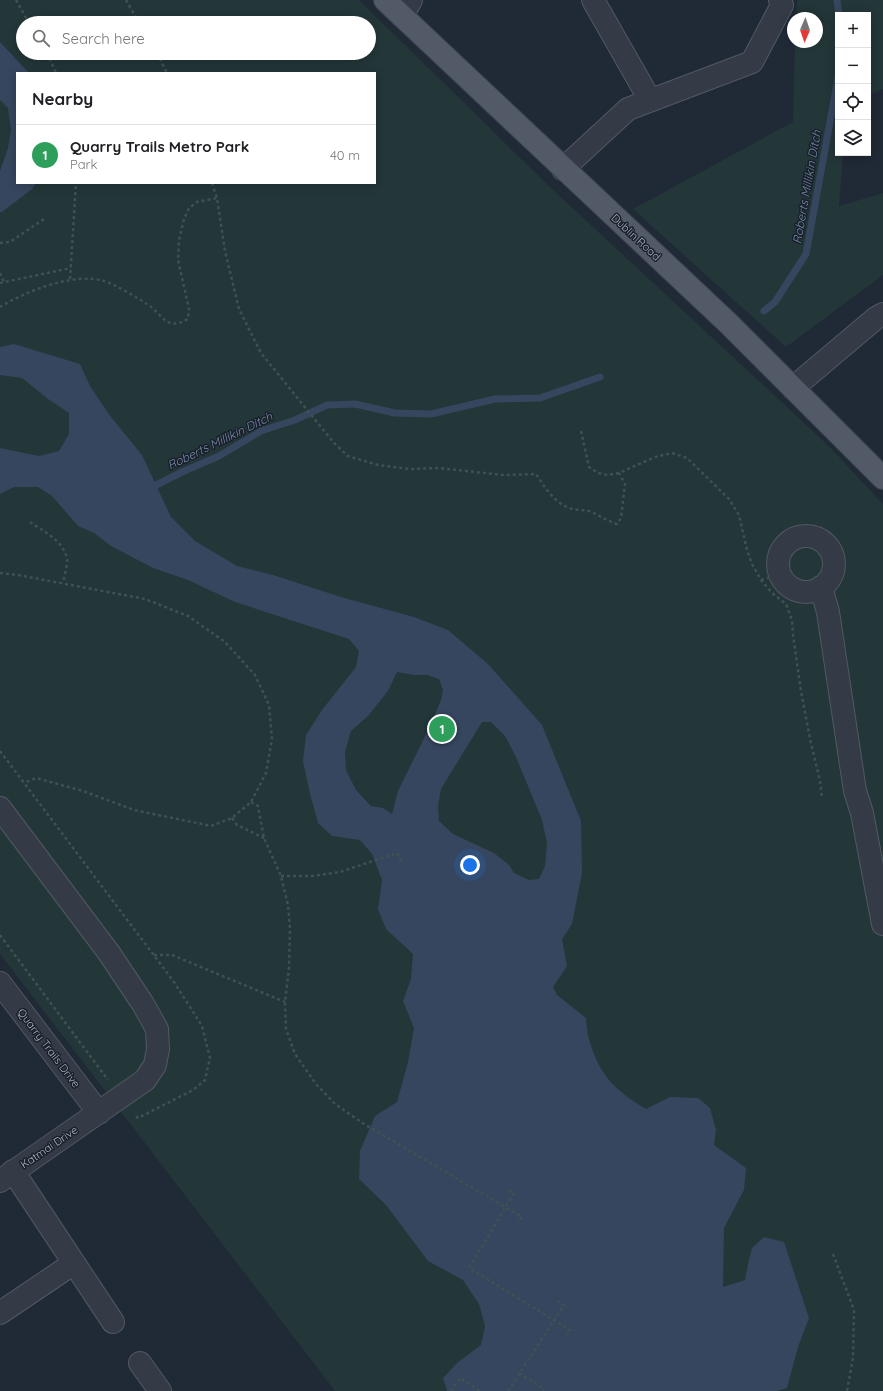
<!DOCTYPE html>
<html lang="en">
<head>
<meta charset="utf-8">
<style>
  :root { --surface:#fff; --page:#f6f6f6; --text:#202124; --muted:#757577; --line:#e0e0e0; --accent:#1a73e8 }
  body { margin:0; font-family:Quicksand,sans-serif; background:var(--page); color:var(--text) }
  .controls { position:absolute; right:12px; top:12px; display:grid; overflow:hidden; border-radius:0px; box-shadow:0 2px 10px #0003 }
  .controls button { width:36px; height:36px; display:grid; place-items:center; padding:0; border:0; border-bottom:1px solid var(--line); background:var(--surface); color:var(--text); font:20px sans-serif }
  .compass { position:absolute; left:787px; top:12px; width:36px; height:36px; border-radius:50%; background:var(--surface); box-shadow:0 2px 10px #0003; rotate:182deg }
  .you { position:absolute; left:470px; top:865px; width:14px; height:14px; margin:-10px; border:3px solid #fff; border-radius:50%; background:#1a73e8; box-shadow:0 0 0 6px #1a73e833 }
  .badge { display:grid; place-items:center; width:26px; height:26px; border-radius:50%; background:var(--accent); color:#fff; font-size:13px; font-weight:700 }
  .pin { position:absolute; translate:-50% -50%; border:2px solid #fff; box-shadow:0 1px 4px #0006 }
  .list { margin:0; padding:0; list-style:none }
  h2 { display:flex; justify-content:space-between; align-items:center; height:52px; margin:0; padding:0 16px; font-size:17px }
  h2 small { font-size:13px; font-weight:400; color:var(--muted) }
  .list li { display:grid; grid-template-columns:26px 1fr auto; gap:12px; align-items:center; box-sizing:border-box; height:60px; padding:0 16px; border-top:1px solid var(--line) }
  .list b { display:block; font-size:15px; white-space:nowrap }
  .list p { margin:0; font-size:13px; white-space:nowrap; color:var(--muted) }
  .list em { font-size:13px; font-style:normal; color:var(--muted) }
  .icon { flex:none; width:22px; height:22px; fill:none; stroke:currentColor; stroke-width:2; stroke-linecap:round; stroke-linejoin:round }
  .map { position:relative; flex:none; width:883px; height:1391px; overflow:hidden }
  .search { position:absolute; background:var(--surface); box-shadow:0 2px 10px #0003; left:16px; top:16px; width:360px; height:44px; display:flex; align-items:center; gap:10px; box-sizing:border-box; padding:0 14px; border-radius:22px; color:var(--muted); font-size:15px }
  .panel { position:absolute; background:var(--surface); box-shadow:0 2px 10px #0003; left:16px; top:72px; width:360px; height:112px; border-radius:0px }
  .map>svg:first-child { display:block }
  .green { fill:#233638; fill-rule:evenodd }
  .water { fill:#36465e; fill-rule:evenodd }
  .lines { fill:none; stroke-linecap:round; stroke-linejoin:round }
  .stream { stroke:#36465e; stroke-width:7 }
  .minor-casing { stroke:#515964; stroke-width:24 }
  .major-casing { stroke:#3d4450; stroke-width:24 }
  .path { stroke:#405154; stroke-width:2.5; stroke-dasharray:3 3; stroke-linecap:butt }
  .minor { stroke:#343b46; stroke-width:22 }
  .major { stroke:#525a67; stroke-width:22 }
  .labels { text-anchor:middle; stroke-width:3; stroke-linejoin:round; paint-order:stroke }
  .street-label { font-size:11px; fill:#aeb6c3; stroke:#19202b }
  .water-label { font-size:12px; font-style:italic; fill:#778caa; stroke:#19202b }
</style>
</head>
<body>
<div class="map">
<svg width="883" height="1391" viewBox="0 0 883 1391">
  <rect width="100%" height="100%" fill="#202936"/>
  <path class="green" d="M0 0H359L550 187 829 446 883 504V1391H335L0 954ZM23 23H369V53H23ZM17 73H375V183H17Z
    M797 0H883V89L868 96V15H838V153H843L839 206 883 193V275L786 347 633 209 793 122 795 42H817V18H796Z"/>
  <path class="water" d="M0 42 29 73H17V183H36L32 189 2 212H0V171L8 148 11 130 8 108 0 100Z
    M14 344 80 364 90 386 111 417 142 455 171 517 195 541 237 566 273 575 341 597 414 617 448 630 488 664 542 725 581 821 582 873 572 924 562 939 567 966 553 987 557 995 586 1018C587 1026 587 1035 590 1042 599 1075 617 1092 646 1109L670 1097 698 1098 710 1108 716 1130 714 1145 746 1168 744 1190 724 1228 723 1287 745 1280 748 1264 752 1248 764 1237 784 1242 809 1318 798 1347 787 1388 777 1391H447L443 1378 457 1363 481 1345 485 1326 479 1304 463 1280 428 1261 386 1205 359 1179 360 1151 375 1116 397 1102 408 1062 414 1028 403 1001 411 979 413 954 386 929 378 909 382 880 372 854 360 840 332 836 318 823 310 794 303 761 306 735 322 710 356 667 359 651 349 639 235 602 188 580 153 568 111 546 94 533 78 526 52 496 38 487H14L0 494V448L39 456 59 451 69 434V413L48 399 22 378 0 375V347ZM397 672 414 675H427L439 679 443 690 441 700 431 724 398 791 392 814 383 808 371 806 356 790 346 770 345 752 351 731 368 716 388 691ZM482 722H491L505 736 516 757 542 820 547 843 545 866 539 879 529 880 514 873 509 865 494 853 453 834 439 821 438 806 441 789Z"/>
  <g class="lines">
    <path class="stream" d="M837 0 839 15
      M764 311 775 302 806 254 838 78
      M148 489 182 472 219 456 261 431 295 420 327 405 355 404 395 413 431 414 495 399 540 398 600 377"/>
    <g class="minor-casing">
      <path id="minor" d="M593 0 650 100
        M402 16 411 0
        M563 169 628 109 752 62 782 5 780 0
        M793 388 876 318 883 314
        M778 564a28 28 0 1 1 56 0a28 28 0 1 1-56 0Z
        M821 587 828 612 855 791 862 813 883 924
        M0 808 109 953 143 1004 157 1029 158 1049 155 1065 145 1080 0 1181
        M0 983 99 1113
        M13 1171 113 1322
        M0 1313 74 1263
        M140 1363 160 1391"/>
    </g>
    <g class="major-casing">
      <path id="major" d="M385 0 728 323 883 478"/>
    </g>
    <path class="path" d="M16 0 29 23
      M126 0 139 23
      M47 53 56 73
      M157 53 167 73
      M212 183 217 198 225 251 239 309 261 353 334 443 348 456 378 465 410 469 439 468 503 475 536 474C544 486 553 501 567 507 575 511 584 509 592 512 600 516 607 521 617 524L621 518 625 484 619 473
      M0 243 10 242 44 219
      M0 273 4 282
      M70 279 76 183
      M0 283 71 268
      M0 307C26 291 74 272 104 281 114 284 138 298 147 304 163 314 165 332 188 319L189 309 178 260 179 240 184 219 189 208 197 202 217 198
      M581 431 589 467 598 473 607 475 619 473 655 457 672 453 687 458 729 499 739 515 747 550 752 564 761 580 772 593 786 604 792 620 793 635 801 691 810 739 820 781 822 798
      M30 522C43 531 64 541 67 559 68 564 64 577 63 583
      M0 573 18 575 145 599 188 616 225 642 255 675 269 705 272 739 266 773 251 802 232 818 211 826 134 810 83 791 36 778 24 783
      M761 580 779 574
      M0 751 174 982 202 1026 210 1058 205 1080 193 1090 138 1118 134 1114
      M251 802 258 806 264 838 281 876 288 905 290 928 289 968 285 1002 286 1029 295 1054 316 1084 335 1104 364 1124 522 1217 518 1223
      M232 818 237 825 264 838
      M281 876H313L340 872 397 853 401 862
      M0 935 108 1080
      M154 955H172L285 1002
      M509 1190 514 1193 469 1268 570 1330 567 1335
      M833 1254 854 1310 853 1358 847 1391
      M519 1373 544 1389 543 1391
      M451 1391 460 1378 480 1391
      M508 1391 564 1305 558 1301"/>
    <use href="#minor" class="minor"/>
    <use href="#major" class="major"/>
  </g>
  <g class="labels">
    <g class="street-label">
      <text transform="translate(636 237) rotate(43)" y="4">Dublin Road</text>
      <text transform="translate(49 1048) rotate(53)" y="4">Quarry Trails Drive</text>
      <text transform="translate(49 1147) rotate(-34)" y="4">Katmai Drive</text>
    </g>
    <g class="water-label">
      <text transform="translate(807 187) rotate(-80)" y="4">Roberts Millikin Ditch</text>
      <text transform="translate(220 441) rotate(-26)" y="4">Roberts Millikin Ditch</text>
    </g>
  </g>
</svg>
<div class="controls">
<button>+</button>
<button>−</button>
<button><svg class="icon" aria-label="locate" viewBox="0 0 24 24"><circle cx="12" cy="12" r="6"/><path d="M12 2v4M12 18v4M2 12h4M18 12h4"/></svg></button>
<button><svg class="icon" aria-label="layers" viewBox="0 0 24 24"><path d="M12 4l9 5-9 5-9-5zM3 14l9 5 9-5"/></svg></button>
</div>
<svg class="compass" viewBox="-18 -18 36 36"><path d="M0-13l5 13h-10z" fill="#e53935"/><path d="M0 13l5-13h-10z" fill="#757577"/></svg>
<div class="you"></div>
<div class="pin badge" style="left:442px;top:729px;background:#2e9e5b">1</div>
<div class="search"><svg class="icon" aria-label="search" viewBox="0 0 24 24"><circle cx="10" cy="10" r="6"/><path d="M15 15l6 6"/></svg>Search here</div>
<section class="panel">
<h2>Nearby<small></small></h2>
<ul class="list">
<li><span class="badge" style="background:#2e9e5b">1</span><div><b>Quarry Trails Metro Park</b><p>Park</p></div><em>40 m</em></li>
</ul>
</section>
</div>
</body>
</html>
